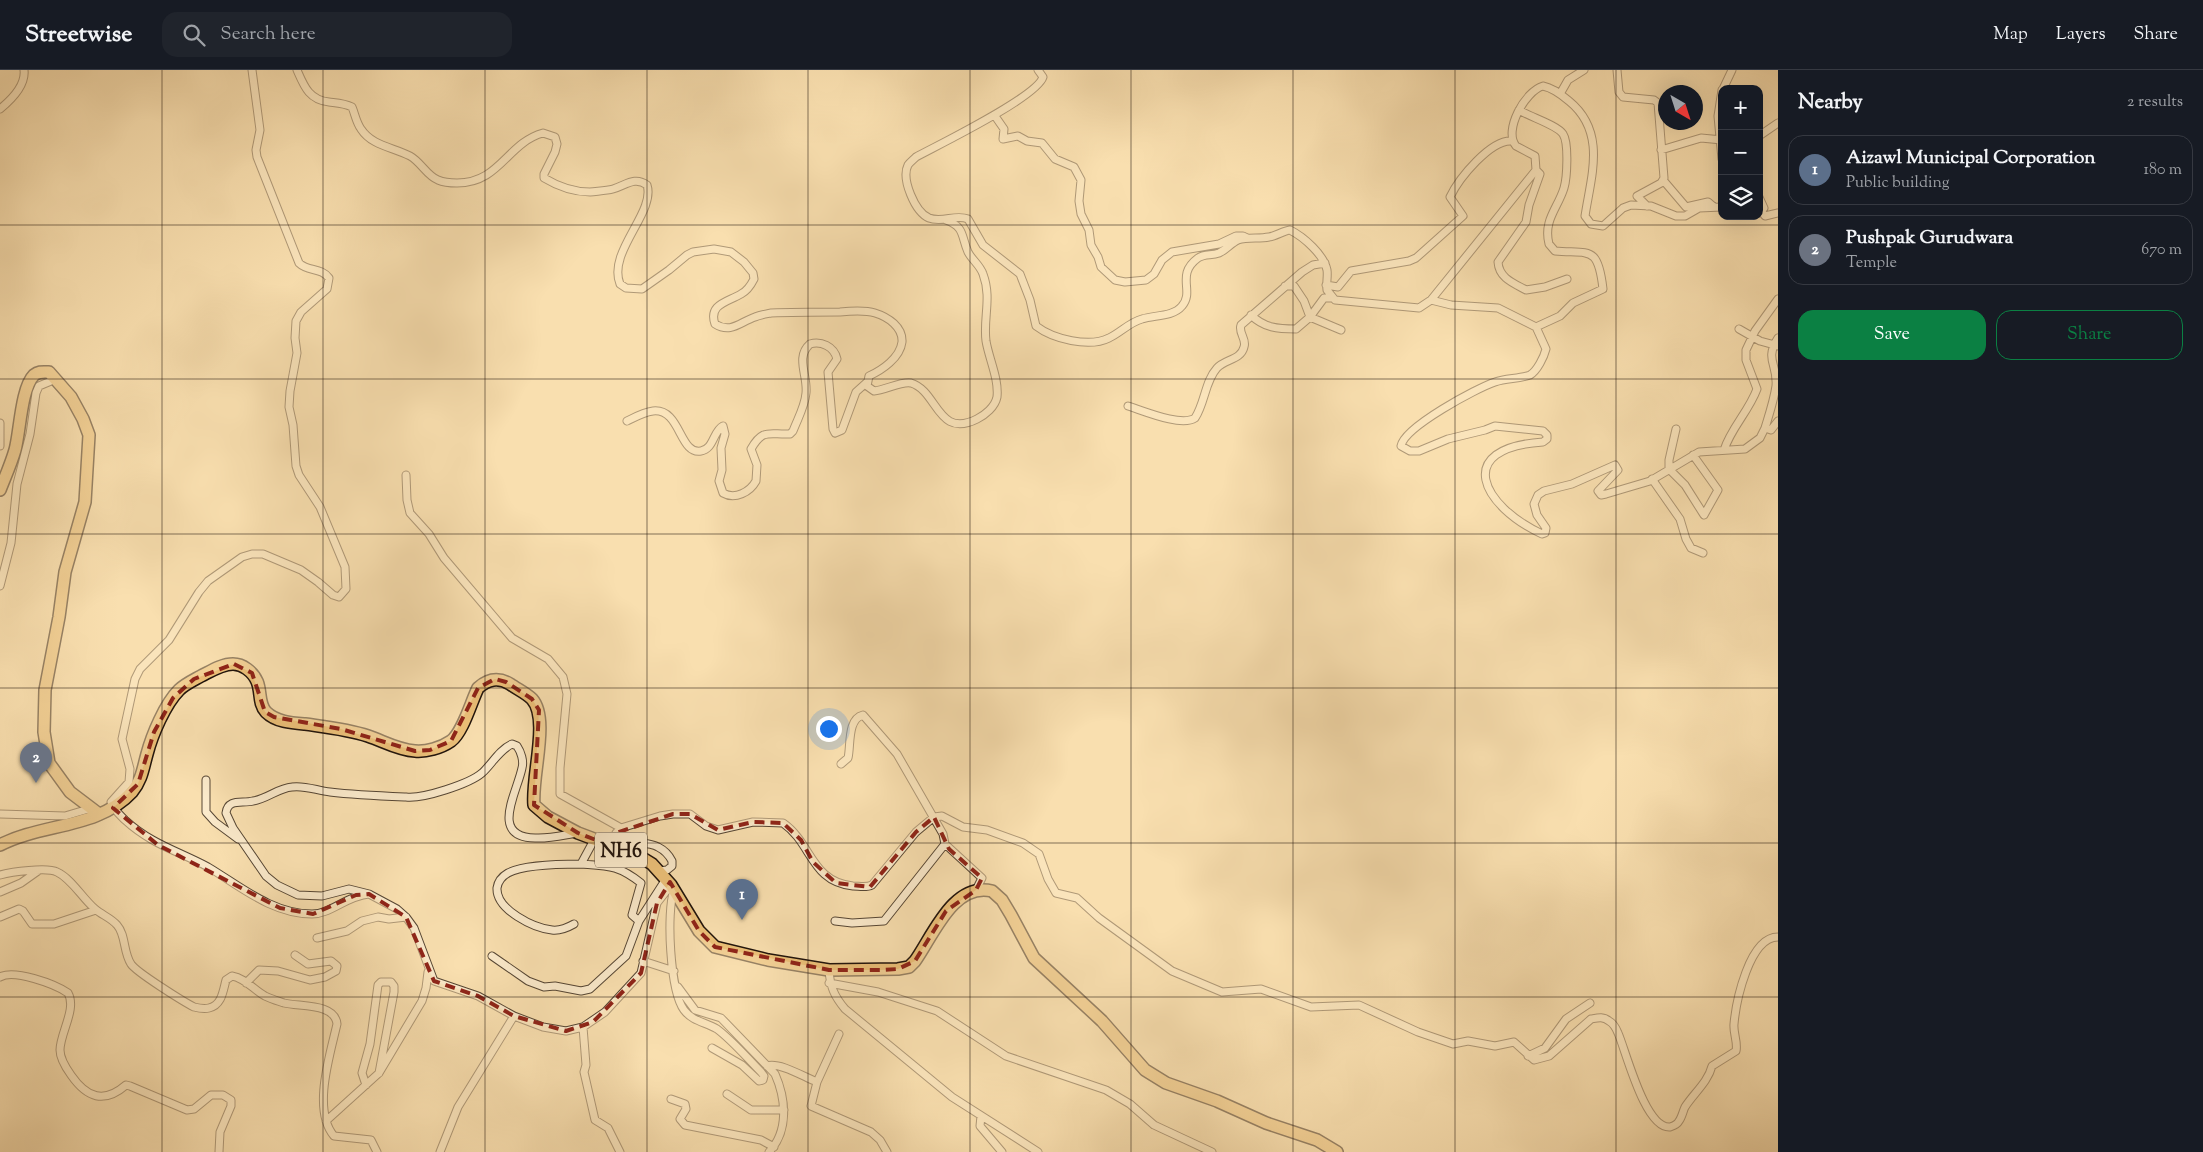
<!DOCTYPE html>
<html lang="en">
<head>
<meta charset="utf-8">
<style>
  :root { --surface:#171b24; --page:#20242c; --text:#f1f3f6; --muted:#9ea1a6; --line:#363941; --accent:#0b8043 }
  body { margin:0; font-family:"Sorts Mill Goudy",serif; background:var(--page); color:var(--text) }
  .controls { position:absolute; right:15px; top:15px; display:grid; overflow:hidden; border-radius:10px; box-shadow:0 5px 20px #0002 }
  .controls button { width:45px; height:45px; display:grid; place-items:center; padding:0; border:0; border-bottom:1px solid var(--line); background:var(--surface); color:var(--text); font:25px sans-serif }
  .compass { position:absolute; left:1658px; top:15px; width:45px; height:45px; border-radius:50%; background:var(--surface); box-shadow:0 5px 20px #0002; rotate:141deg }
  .you { position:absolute; left:828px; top:658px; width:18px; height:18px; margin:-12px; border:4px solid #fff; border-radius:50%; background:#1a73e8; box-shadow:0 0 0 8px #1a73e833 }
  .badge { display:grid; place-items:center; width:32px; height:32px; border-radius:50%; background:var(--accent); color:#fff; font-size:16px; font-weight:700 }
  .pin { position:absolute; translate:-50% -41px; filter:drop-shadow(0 1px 2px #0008) }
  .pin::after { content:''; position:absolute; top:26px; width:18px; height:15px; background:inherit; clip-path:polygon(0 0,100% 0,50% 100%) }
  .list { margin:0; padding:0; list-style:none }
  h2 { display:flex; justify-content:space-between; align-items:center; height:65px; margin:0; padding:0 20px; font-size:21px }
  h2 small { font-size:16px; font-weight:400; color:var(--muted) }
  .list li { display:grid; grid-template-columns:32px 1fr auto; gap:15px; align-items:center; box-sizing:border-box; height:70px; margin:0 10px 10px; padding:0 10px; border:1px solid var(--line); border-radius:15px }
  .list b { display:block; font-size:19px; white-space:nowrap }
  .list p { margin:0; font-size:16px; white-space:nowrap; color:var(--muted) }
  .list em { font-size:16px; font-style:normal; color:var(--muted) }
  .actions { display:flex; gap:10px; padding:15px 20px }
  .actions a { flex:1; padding:11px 0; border:1px solid var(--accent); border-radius:15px; text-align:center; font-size:18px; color:var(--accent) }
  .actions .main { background:var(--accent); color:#fff }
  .icon { flex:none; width:28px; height:28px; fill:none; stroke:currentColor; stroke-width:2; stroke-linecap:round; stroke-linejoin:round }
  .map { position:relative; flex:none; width:1778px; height:1082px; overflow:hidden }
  header { display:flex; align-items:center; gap:30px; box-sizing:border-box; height:70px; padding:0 25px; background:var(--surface); border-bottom:1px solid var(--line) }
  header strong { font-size:24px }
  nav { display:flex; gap:28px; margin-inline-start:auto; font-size:18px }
  .search { width:350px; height:45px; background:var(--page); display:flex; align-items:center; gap:12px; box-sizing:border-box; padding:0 18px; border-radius:15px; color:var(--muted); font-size:19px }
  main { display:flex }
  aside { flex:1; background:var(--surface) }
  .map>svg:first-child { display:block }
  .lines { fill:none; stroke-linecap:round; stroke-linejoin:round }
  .minor-casing { stroke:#564634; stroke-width:9 }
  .primary-casing { stroke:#20130b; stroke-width:14 }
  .trunk-casing { stroke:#20130b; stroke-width:14 }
  .minor { stroke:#fbeacb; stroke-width:7 }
  .primary { stroke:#ecc078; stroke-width:11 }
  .trunk { stroke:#ecc078; stroke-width:11 }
  .marked { fill:none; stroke:#8f2418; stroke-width:4; stroke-dasharray:10 6; stroke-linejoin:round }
  .grid { fill:none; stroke:#20130b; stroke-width:1; stroke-opacity:0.55 }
  .labels { text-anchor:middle; stroke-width:4; stroke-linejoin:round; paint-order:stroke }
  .shield { fill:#fbeacb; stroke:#625445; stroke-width:1 }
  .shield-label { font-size:20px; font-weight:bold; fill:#20130b }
</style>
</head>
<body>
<header>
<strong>Streetwise</strong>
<div class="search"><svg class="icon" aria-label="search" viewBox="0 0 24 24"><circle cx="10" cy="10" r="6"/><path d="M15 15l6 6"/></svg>Search here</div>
<nav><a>Map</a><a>Layers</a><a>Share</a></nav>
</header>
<main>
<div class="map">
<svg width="1778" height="1082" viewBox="0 0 1778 1082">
  <rect width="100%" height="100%" fill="#f9dfaf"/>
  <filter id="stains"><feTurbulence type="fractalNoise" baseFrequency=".004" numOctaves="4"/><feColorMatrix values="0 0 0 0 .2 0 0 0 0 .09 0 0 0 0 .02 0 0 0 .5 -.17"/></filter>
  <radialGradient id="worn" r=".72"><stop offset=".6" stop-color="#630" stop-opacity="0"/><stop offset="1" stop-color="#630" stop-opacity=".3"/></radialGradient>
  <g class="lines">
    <g class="minor-casing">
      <path id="minor" d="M252 0 260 60 256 80 257 87 299 193C308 202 321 197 329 208L327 219 301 242 296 251 295 268 297 283 290 321 289 337 293 355 296 396 299 405 320 437 345 497 346 519 339 527 333 525 318 512 301 500 263 484H252L242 487 208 511 199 522 169 570 140 599 135 609 122 669 130 699 129 712 111 732C113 739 119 744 125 750 151 774 178 781 208 797 240 816 272 844 312 844 331 844 346 826 369 824
        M297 0C304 16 309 30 329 32 338 33 344 33 352 37 355 44 356 52 361 59 372 76 393 77 410 86 421 92 427 106 438 110 445 113 450 113 457 113 500 113 507 73 543 63L555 67 557 74 555 82 544 104V108C559 117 573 122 590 122 597 121 606 121 613 119 626 115 635 106 647 115 656 142 607 182 620 214L626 218 642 219 669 200 687 185 693 182 714 179 731 182 744 192 753 203 754 209C751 215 747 221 741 224 728 232 708 234 715 254 731 264 740 252 755 247 760 245 766 244 771 243 794 242 817 242 840 242 851 241 865 240 875 243 888 247 903 257 902 272 900 288 882 300 869 306L867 316 874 321C885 320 902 311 911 313 938 321 937 369 977 349 985 345 995 337 997 327 999 309 989 289 986 271 983 248 992 228 983 204 980 195 972 190 968 182 961 166 965 157 946 150
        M1038 0 1043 7C1037 27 938 75 916 87 913 90 910 92 908 95 901 109 915 142 929 148 942 153 956 144 968 149L983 175 1020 204 1030 230 1036 256C1053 269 1089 278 1109 268 1120 263 1130 252 1142 249 1154 245 1173 247 1182 236 1195 221 1175 205 1198 188 1205 183 1211 186 1219 183 1226 180 1231 173 1238 170 1248 167 1259 169 1269 167 1276 166 1283 161 1290 160 1304 167 1324 185 1327 200 1328 206 1326 213 1327 220L1335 230 1419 238 1431 230 1536 100 1535 86 1516 76C1503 61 1525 21 1543 16 1553 18 1562 25 1569 31 1607 62 1591 106 1585 146L1591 154 1603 156 1623 138 1631 135 1651 136 1676 146H1685L1699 138 1722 137
        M1617 0 1619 22 1623 27 1654 30 1658 33 1664 108 1661 113 1637 126 1647 136
        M1723 19 1732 0
        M1722 20 1718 46 1722 89
        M1560 24 1568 10 1584 0
        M0 39C11 30 26 16 24 0
        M1519 40C1530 47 1557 55 1563 64 1569 73 1567 108 1564 118 1558 138 1543 150 1549 174L1555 181C1590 184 1598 175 1603 219L1573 233 1560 246 1536 257
        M995 46 1004 59 1003 69 1018 66 1027 71 1042 73 1055 89 1074 97 1081 110 1079 131 1081 144 1089 160 1091 175 1098 187 1101 197 1115 210 1125 212 1146 210 1154 204 1162 190 1172 182 1219 174 1236 166H1243L1247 168
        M1759 66 1778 53
        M1661 80 1701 68 1722 70
        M1536 100 1540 104 1529 135 1526 152 1498 192C1499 208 1513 213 1526 220L1545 217 1567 209
        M1663 110 1686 137 1708 132 1714 137
        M1759 127 1764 138 1759 143
        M1762 142 1765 146 1778 143
        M1326 215 1338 217 1351 201 1409 191 1416 188 1463 146 1450 127C1459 108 1491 69 1512 71
        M1285 216H1294L1304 231 1310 247 1341 260
        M1431 230 1451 235 1498 238 1536 257 1546 279C1544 287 1537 301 1530 305 1519 309 1506 308 1495 312 1477 318 1404 357 1401 376L1410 381H1419L1448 369 1485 360 1495 356 1543 361 1547 365V369L1543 372C1452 378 1482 436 1542 464L1545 463 1546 458 1537 445 1534 434 1538 425 1544 421 1572 414 1615 395 1618 400 1598 421 1601 425 1606 424 1650 411 1699 382 1745 379 1760 368 1765 358 1771 360 1778 351
        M1251 245C1264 258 1278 259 1296 259L1310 247 1324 228H1332
        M1739 259 1760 271 1778 276
        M1128 336C1144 341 1181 357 1195 348 1205 333 1205 311 1217 298 1225 289 1241 290 1244 277 1247 269 1238 263 1241 255L1302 202 1313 195 1325 193
        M627 351C635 347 644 342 653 341 681 338 679 385 701 381 714 379 713 361 723 356L725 364 721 378 722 400 719 411 723 423C735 430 750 422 756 411L757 395 751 379C763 358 769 365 790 364L793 361C798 348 805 336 806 323 808 306 795 287 810 274 821 271 834 276 837 289L828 302 833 359 835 363 842 360 856 322 866 313
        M0 353V376
        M1765 358C1769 345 1774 330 1776 316 1778 294 1764 290 1778 268
        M1676 359 1669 390V399L1685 415 1704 445 1718 420 1693 385
        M1724 380C1731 358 1749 341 1757 319L1746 290V280L1755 261 1778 229
        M406 405 407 430 410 443 429 464 444 488 512 568 548 589 563 607 567 624 560 698V724L621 758 660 746 673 744H690L706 756 718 760 753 752 783 753C812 773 811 812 853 816 859 816 866 818 872 815L916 762 934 747 942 746 963 757 987 760 1023 773 1039 784 1048 809 1056 823 1077 828 1099 848 1172 901 1222 922 1261 919 1311 937 1359 935 1418 962 1453 974 1468 971 1495 976 1514 972 1534 990 1549 986 1591 949C1597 948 1603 946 1609 951 1613 953 1616 958 1618 963 1626 981 1645 1059 1670 1057 1673 1056 1677 1055 1679 1051 1682 1047 1683 1041 1685 1037 1694 1023 1708 1012 1712 996L1736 981C1738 972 1733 963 1734 954 1736 932 1749 867 1778 867
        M1652 409 1680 449 1686 469 1691 478 1703 483
        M0 516 11 473 17 414 30 364 36 323 39 316 51 311 53 306
        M206 710V742L215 752 238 769
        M0 744 65 746 92 738
        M621 758 616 763C623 776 646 770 658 777 664 780 669 785 672 791V796L667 800 658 801
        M577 763C564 765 549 769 535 768 489 767 517 723 522 698 524 691 521 682 517 676L512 674C499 680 492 694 482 703 469 714 423 729 406 727 381 726 355 725 330 722 318 721 305 715 292 717 278 718 267 729 253 731 242 734 228 728 226 743L233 758 266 806 277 815 298 825 322 826 349 819 369 824 397 839 406 847 414 858 434 911 478 926 514 946 543 957 566 961 583 957 605 942 641 903 657 833 671 815
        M945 774 982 808 976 820
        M581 794C609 796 618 795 641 813L632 845 639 851
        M0 805C11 802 47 797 57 802 72 809 82 828 95 839 102 845 111 848 117 855 126 865 123 882 131 894 136 902 184 932 194 937 198 938 205 939 209 938 222 935 223 921 226 910L232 906C245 908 254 920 265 926 271 929 278 931 284 933 300 937 335 933 337 954 330 985 312 1040 334 1066L371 1070 377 1082
        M674 820C666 842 670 921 684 940 693 952 706 952 717 959 733 971 747 988 761 1002L764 1006 763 1010 759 1011 742 995 712 978
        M0 822 21 813 38 801
        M0 847 19 839 23 841 32 854H54L96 840
        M835 851 852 853 884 851 945 774 943 764 897 684 863 645C847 649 851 676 848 688L841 694
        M574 854C567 858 560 861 552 860 534 858 496 840 497 818 498 811 501 807 508 803 523 795 562 794 581 794L594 770
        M317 868 347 861 362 851 378 847 389 849 406 847
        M492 886 528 911 544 917 555 916 581 921 590 919 626 886 639 851 666 809
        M643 891 674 901
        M829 900C830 916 834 926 845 939L952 1027 1038 1082
        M0 907C14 899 55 914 68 923 77 939 60 963 60 980 60 989 66 998 71 1005 87 1028 104 1034 126 1015L130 1016 187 1040 194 1039 211 1025H223L231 1030V1036L220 1062 219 1082
        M246 913 259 900 278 901 310 910 325 907 336 901 337 896 331 891 308 894 295 885
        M829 913 878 922 937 941 1006 986 1106 1020 1130 1034 1154 1055 1212 1082
        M678 917 695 940 721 948 775 1004C786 1029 789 1061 769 1082
        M583 957 586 995 584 1002 595 1050 608 1058 620 1082
        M839 964 817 1012 811 1036 871 1062 880 1070 887 1082
        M1528 986 1545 978 1566 949 1590 933
        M767 996C780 992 804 1007 817 1012
        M366 1015 362 1003 370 974 378 915 381 912H391L394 916V922L379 1003
        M727 1024 751 1040H784
        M671 1029 685 1034 686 1039 680 1049 685 1055 761 1070 774 1077
        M981 1046 980 1056 1002 1082
        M326 1051 379 1003 422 931 426 918 428 902
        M440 1082 458 1037 514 946"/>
    </g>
    <g class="primary-casing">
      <path id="primary" d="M0 420C5 407 11 394 15 380 20 362 21 318 34 305 39 301 43 302 49 302L71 327 83 349 89 365 85 432 65 502 59 547 45 620 44 662 49 693 70 722 99 744"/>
    </g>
    <g class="trunk-casing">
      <path id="trunk" d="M0 775C42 753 98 759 132 722 142 710 143 698 147 684 152 665 165 634 179 620 185 614 194 610 201 606 211 601 222 594 233 594 238 594 243 596 247 599 266 613 255 630 266 642 276 652 292 653 305 654 326 657 347 659 368 666 383 671 398 680 415 681 426 682 441 678 451 671 463 662 471 632 478 618 488 609 498 607 510 614 517 619 526 623 532 629 550 649 531 707 534 735L548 747 578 763 639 786 652 794 671 815 699 861 715 877 768 890 829 900 898 899 909 897 915 891C933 866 953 812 992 821L1002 830 1011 845 1034 888 1102 951 1145 1000 1166 1013 1217 1031 1266 1053 1317 1070 1337 1082"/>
    </g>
    <use href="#minor" class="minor"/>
    <use href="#primary" class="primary"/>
    <use href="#trunk" class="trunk"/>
  </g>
  <path d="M0 0H1778V1082H0ZM234 594 252 603 265 642 274 647 341 659 415 681 430 680 451 671 478 618 495 609 506 612 532 629 539 640 534 735 578 763 624 781 616 763 673 744H690L718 760 753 752 783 753 801 770 813 792 836 813 870 817 916 762 934 747 949 779 982 808 976 820 946 841 915 891 898 899 880 900H829L715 877 699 861 670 812 657 833 641 903 593 952 566 961 514 946 478 926 434 911 406 847 369 824 356 825 313 844 280 838 158 775 113 738 138 714 154 662 173 628 194 609Z" fill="#f9dfaf" fill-opacity=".55" fill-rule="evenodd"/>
  <path class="marked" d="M234 594 252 603 265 642 274 647 341 659 415 681 430 680 451 671 478 618 495 609 506 612 532 629 539 640 534 735 578 763 624 781 616 763 673 744H690L718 760 753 752 783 753 801 770 813 792 836 813 870 817 916 762 934 747 949 779 982 808 976 820 946 841 915 891 898 899 880 900H829L715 877 699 861 670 812 657 833 641 903 593 952 566 961 514 946 478 926 434 911 406 847 369 824 356 825 313 844 280 838 158 775 113 738 138 714 154 662 173 628 194 609Z"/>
  <path class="grid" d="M162 0V1082M323 0V1082M485 0V1082M647 0V1082M808 0V1082M970 0V1082M1131 0V1082M1293 0V1082M1455 0V1082M1616 0V1082M0 155H1778M0 309H1778M0 464H1778M0 618H1778M0 773H1778M0 927H1778"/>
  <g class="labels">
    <rect class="shield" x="595" y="762.5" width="52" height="35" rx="4"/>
    <g class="shield-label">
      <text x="621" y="787">NH6</text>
    </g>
  </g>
  <rect width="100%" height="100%" filter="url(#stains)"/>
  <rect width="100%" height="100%" fill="url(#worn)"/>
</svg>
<div class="controls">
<button>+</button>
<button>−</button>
<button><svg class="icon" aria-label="layers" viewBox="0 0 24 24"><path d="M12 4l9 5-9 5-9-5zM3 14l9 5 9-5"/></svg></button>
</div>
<svg class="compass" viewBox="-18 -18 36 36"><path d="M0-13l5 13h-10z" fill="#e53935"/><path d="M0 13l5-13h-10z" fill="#9ea1a6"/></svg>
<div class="you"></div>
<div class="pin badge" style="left:742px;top:850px;background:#5c6f8a">1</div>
<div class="pin badge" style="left:36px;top:713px;background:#6b7280">2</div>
</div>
<aside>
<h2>Nearby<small>2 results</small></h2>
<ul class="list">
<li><span class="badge" style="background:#5c6f8a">1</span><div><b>Aizawl Municipal Corporation</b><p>Public building</p></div><em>180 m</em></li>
<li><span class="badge" style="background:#6b7280">2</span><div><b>Pushpak Gurudwara</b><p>Temple</p></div><em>670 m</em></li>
</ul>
<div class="actions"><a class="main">Save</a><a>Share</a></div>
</aside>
</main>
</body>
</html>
